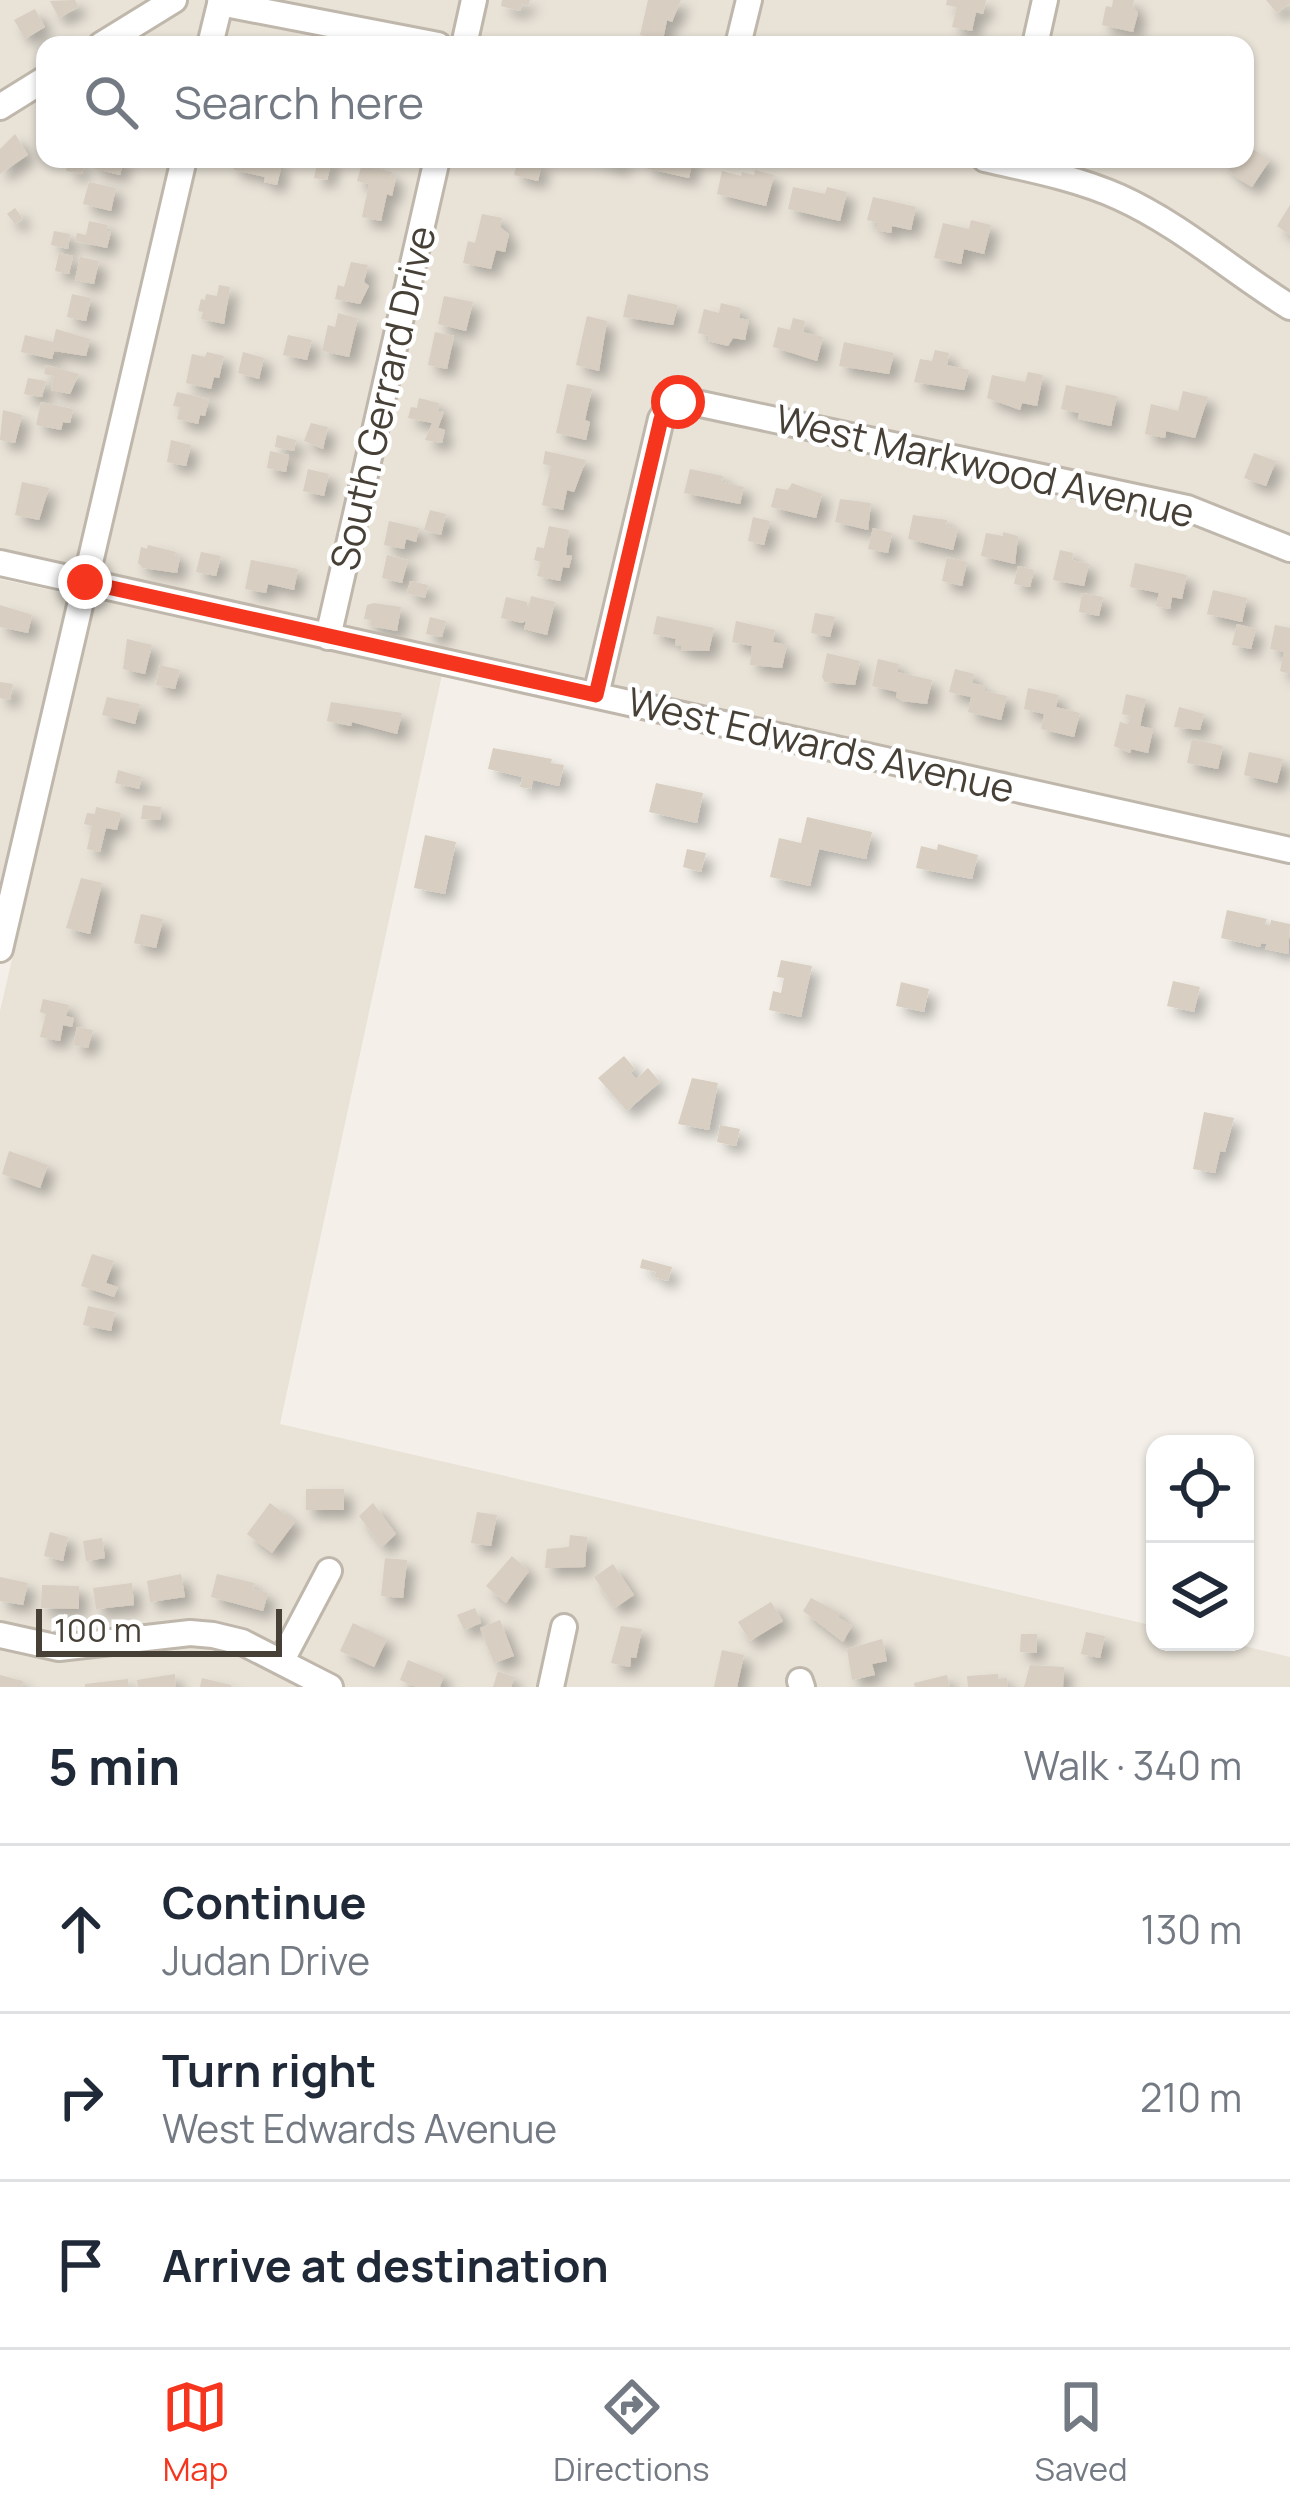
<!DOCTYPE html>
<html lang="en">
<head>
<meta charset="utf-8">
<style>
  :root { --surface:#fff; --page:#f6f6f7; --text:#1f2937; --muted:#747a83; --line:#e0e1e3; --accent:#f6351e }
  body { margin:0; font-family:Manrope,sans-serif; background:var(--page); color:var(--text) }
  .controls { position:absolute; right:36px; bottom:36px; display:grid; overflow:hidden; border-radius:24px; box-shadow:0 3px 9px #0004 }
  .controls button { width:108px; height:108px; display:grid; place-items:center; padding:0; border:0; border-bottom:3px solid var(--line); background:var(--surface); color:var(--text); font:60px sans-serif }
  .scale { position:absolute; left:36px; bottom:30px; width:246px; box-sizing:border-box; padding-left:12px; border:6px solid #474037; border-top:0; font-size:33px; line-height:42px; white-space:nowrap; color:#474037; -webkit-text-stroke:9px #fff; paint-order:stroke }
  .stop { position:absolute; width:36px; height:36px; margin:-27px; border:9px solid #f6351e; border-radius:50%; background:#fff }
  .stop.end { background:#f6351e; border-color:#fff; box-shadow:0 3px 12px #0008 }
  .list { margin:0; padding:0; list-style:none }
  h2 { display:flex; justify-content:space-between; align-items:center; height:156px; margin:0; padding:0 48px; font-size:51px }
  h2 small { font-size:39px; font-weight:400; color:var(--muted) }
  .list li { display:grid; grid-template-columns:78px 1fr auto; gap:36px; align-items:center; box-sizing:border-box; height:168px; padding:0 48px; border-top:3px solid var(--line) }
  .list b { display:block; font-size:45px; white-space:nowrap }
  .list p { margin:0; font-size:39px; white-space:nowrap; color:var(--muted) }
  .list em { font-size:39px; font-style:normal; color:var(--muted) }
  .icon { flex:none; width:66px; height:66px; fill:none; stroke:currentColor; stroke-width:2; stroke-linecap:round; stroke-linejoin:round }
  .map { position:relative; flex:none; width:1290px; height:1687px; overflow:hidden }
  .search { position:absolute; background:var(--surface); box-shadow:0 3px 9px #0004; left:36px; right:36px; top:36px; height:132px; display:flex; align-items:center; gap:30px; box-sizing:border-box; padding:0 42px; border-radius:24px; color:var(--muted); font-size:45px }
  .sheet { height:660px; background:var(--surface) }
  nav { display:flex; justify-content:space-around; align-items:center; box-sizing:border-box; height:168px; border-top:3px solid var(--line); background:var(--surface); font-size:33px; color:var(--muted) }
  nav a { display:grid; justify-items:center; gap:6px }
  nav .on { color:var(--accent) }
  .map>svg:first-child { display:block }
  .residential { fill:#e8e2d7 }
  .building { fill:#d8cec1; filter:url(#shadow) }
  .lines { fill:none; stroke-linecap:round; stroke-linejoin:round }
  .minor-casing { stroke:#bfb7ab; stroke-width:30 }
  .minor { stroke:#fff; stroke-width:24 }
  .route { stroke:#f6351e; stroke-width:15 }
  .labels { text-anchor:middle; stroke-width:9; stroke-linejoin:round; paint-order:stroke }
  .street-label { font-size:39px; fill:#474037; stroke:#fff }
</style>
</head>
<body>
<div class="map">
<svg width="1290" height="1687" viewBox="0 0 1290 1687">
  <defs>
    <filter id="shadow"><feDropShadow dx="8" dy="8" stdDeviation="6" flood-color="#0004"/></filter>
  </defs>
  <rect width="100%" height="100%" fill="#f4f0e9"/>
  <path class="residential" d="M0 0H208L198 45H45V159H171L75 570 0 553Z
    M235 0H1290V836L448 647 280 1424 1155 1626V1642H1227L1290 1657V1687H0V1011L198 159H1245V45H225Z
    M0 579 68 594 0 956Z"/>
  <path class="building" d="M75 0 79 7 59 18 50 1Z
    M502 0H530L528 6 522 4 520 11 501 6Z
    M648 0H681L672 22 667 20 663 40 640 35Z
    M947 0H986L983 14 976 12 972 31 952 27 957 7 946 5Z
    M1113 0H1134L1133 6 1138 13 1133 32 1102 25 1106 6 1112 7Z
    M1266 0H1290V3L1277 13Z
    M35 9 45 27 25 39 14 20Z
    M15 134 28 155 0 174V149Z
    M1245 144 1270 160 1252 187 1236 177 1220 159H1245Z
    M94 159H124L120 175 92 168Z
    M233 159H273L272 162 282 164 277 185 264 182 265 177 235 170 231 166Z
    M318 159 332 160 327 180 314 178Z
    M518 159 542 164 538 181 514 175Z
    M591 159H623L621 168Z
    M647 159H693L689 178 645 168Z
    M363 160 373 162 372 168 392 172 391 177 396 178 392 196 387 194 381 221 362 217 369 184 357 181Z
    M68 162 84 165 82 174 66 171Z
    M755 170 774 175 766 206 717 194 722 171 741 176 742 172 754 175Z
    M89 182 116 188 111 211 83 204Z
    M793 187 825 194 827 187 847 192 840 221 788 209Z
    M873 197 916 207 911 230 892 226 891 233 876 230 878 223 867 220Z
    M1290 205V235L1277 226Z
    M15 208 23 219 15 224 7 214Z
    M482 214 502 218 500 227 509 234 505 252 496 250 491 269 463 263 468 241 475 243Z
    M971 220 991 225 984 254 964 249 961 264 934 258 943 223 969 229Z
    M89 221 108 225 106 231 111 232 107 248 75 241 77 233 86 235Z
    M54 231 70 234 68 249 51 245Z
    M59 253 73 256 69 274 55 271Z
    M80 257 99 261 94 284 75 280Z
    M351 262 368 265 364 282 369 286 360 304 335 299 338 285 344 287Z
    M219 285 230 287 224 324 201 319 203 312 198 311 201 299 205 300 206 294 217 296Z
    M72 294 91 298 86 321 67 317Z
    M628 294 678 305 673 325 623 317Z
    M444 296 473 302 466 331 438 324Z
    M721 303 741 308 739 318 749 320 745 340 733 338 728 346 708 341 709 336 698 333 704 309 719 313Z
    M338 313 358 318 349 357 322 351 328 325 335 327Z
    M587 316 607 321 599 371 576 365Z
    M793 318 805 321 803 332 823 337 817 361 773 347 778 327 790 330Z
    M56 329 90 339 86 356 54 351 52 359 21 352 25 335 53 342Z
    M435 332 454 336 447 369 428 365Z
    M288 335 312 340 307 360 283 355Z
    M844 342 894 353 889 374 839 366Z
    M935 350 949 353 947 365 969 370 964 390 914 382 920 359 932 361Z
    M207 352 224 356 219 378 214 377 211 389 186 383 192 354 205 357Z
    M243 352 264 358 259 379 238 373Z
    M46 365 79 374 70 394 51 390 54 376 44 374Z
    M1028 372 1043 375 1037 406 1022 403 1020 410 987 398 992 375 1025 382Z
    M28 378 46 381 42 397 24 394Z
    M567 384 592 389 585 420 590 422 586 440 556 433Z
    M1066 385 1117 396 1111 426 1078 419 1079 413 1061 409Z
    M1183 391 1208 397 1195 438 1166 431 1165 438 1145 434 1151 404 1178 411Z
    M177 392 209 399 205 416 200 415 198 424 177 419 180 407 173 406Z
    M419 398 439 403 438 411 444 412 438 428 445 430 442 443 425 440 432 423 408 418 411 407 417 408Z
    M41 402 73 409 70 423 63 422 61 430 36 425Z
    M3 410 22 415 15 443 0 440Z
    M311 423 328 427 323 449 304 441Z
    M277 435 296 440 294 451 275 447Z
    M171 440 191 445 186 466 167 462Z
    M270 451 289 455 286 472 267 468Z
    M545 451 586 460 574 492 567 490 563 510 542 505 551 466 543 464Z
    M1254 453 1276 461 1266 486 1244 478Z
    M308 469 329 474 324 496 303 491Z
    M690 469 723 476 722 482 744 487 740 504 684 493Z
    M22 482 49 488 39 520 15 515Z
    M792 483 822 494 816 518 771 507 776 488 788 490Z
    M840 499 871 503 868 530 835 522Z
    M430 510 446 514 441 535 424 530Z
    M913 515 947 520 946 526 958 529 953 550 908 539Z
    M753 517 770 521 764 545 748 541Z
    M389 521 419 528 416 542 406 539 404 549 384 545Z
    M549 526 569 530 566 555 572 556 569 568 563 567 560 581 537 576 541 562 534 560 537 547 544 548Z
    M873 528 892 533 888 553 868 549Z
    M1003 532 1018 536 1015 564 981 556 986 533 1003 536Z
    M148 545 176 552 175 556 180 557 177 573 143 568 138 563 141 547 147 549Z
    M1060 550 1073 553 1072 560 1089 564 1084 586 1053 580Z
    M201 552 221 556 216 576 196 572Z
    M387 555 408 560 402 583 382 578Z
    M947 557 967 562 962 586 942 581Z
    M251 560 298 569 294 590 268 584 266 593 245 589Z
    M1135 563 1187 575 1182 599 1172 597 1170 609 1156 606 1159 593 1130 587Z
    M1018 566 1034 570 1030 587 1014 584Z
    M410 581 428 585 425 598 407 593Z
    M1213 590 1247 598 1242 622 1207 614Z
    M1082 593 1103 597 1099 616 1079 612Z
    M531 596 555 602 547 635 524 629 526 621 522 623 501 618 506 597 527 602 528 610Z
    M374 603 401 607 397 631 370 626 371 620 364 619 367 605Z
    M0 605 32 615 28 633 0 627Z
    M815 613 835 617 830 637 811 633Z
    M657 616 714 628 709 651 681 650 682 646 675 645 676 639 653 634Z
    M430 617 446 621 442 637 426 634Z
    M736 621 775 630 773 642 787 645 782 668 750 665 752 646 732 642Z
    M1237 624 1256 629 1251 649 1232 645Z
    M1275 625 1290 628V674L1280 671 1284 652 1270 649Z
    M127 639 152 645 145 674 123 669Z
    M827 653 860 661 855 685 825 682 822 677Z
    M878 659 899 664 897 672 932 680 927 704 902 701 896 697 897 692 872 686Z
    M160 665 180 670 175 689 156 685Z
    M955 669 974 674 972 683 985 686 984 691 1007 696 1001 720 968 712 971 697 949 692Z
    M0 682 13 684 10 700 0 698Z
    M1028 688 1059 695 1056 707 1080 713 1074 737 1041 729 1044 714 1024 709Z
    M1126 694 1146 699 1140 726 1153 729 1148 753 1131 749 1130 753 1114 746 1120 722 1128 724 1130 716 1122 714Z
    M107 697 140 704 135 724 102 715Z
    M331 702 402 713 397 734 352 722 351 726 327 721Z
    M1179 707 1204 714 1200 730 1174 727Z
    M1192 739 1223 746 1218 769 1187 763Z
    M493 748 552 759 551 763 564 765 559 786 533 780 531 789 520 787 522 777 488 769Z
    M1249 752 1283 759 1277 783 1244 775Z
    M118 770 142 777 139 789 115 783Z
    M656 783 703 793 697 823 649 812Z
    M143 805 161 807 160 820 141 819Z
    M96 807 121 813 117 830 106 828 100 852 87 849 92 826 84 824 87 813 95 814Z
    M807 817 872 832 866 859 819 849 810 886 770 877 779 838 801 843Z
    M425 835 456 842 445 894 414 888Z
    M938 844 978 855 972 879 916 868 921 846 937 850Z
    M687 849 706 853 701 872 683 867Z
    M81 878 102 883 90 934 66 928Z
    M1227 910 1267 919 1265 924 1270 925 1271 920 1290 924 1288 954 1265 949 1267 944 1261 943 1260 947 1221 938Z
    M141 914 163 919 156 948 134 943Z
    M781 960 812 966 801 1017 769 1010 773 991 781 993 784 978 777 977Z
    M1173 981 1200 987 1194 1012 1167 1006Z
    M901 982 929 989 924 1012 896 1006Z
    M43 999 69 1005 66 1016 74 1018 72 1027 63 1025 60 1041 40 1037 46 1014 40 1012Z
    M77 1027 93 1030 88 1048 73 1045Z
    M624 1056 635 1069 631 1073 636 1079 648 1068 660 1082 627 1111 598 1078Z
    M692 1078 718 1083 709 1130 678 1124Z
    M1204 1112 1234 1118 1225 1152 1220 1151 1215 1173 1193 1169Z
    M720 1125 740 1129 736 1146 717 1142Z
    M9 1151 48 1165 40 1188 2 1174Z
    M92 1254 114 1261 106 1283 118 1287 114 1297 81 1286Z
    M642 1259 672 1267 668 1281 654 1277 656 1272 640 1268Z
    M88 1306 115 1312 111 1331 83 1325Z
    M306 1489H344V1510H306Z
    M270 1503 295 1522 272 1553 247 1534Z
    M373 1503 396 1534 382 1547 359 1516Z
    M477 1512 497 1515 491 1546 471 1543Z
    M50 1532 68 1537 63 1561 44 1556Z
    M570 1535 587 1537 585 1567 545 1568 547 1549 569 1547Z
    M102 1538 105 1558 86 1561 83 1541Z
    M512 1556 529 1571 506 1603 486 1586Z
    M385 1558 407 1560 403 1598 381 1596Z
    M613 1564 634 1595 615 1608 594 1577Z
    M181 1574 185 1597 150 1602 147 1581Z
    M217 1574 254 1583 253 1589 268 1593 263 1611 211 1597Z
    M0 1577 28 1583 23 1605 0 1601Z
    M132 1583 134 1605 96 1609 93 1588Z
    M42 1585 79 1586V1609L41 1608Z
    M811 1598 840 1613 838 1617 852 1626 843 1642 803 1611Z
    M771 1602 783 1621 750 1641 738 1622Z
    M475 1608 481 1623 464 1630 457 1615Z
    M500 1620 514 1656 494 1663 480 1628Z
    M353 1623 387 1639 374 1667 340 1651Z
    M621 1626 642 1629 636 1658 631 1657 630 1667 611 1663Z
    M1086 1632 1105 1636 1100 1658 1081 1654Z
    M1021 1634H1037V1653L1020 1652Z
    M882 1639 887 1661 872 1664 875 1675 852 1680 847 1649Z
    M722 1650 744 1655 737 1687H714Z
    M408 1660 444 1675 440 1687H416L400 1680Z
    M1030 1665 1064 1667 1063 1687H1024Z
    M498 1671 514 1677 511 1687H493Z
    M175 1674 176 1687H138L137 1680Z
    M998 1674V1679L1007 1678 1008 1687H968L967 1676Z
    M0 1675 23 1681 22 1687H0Z
    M947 1675 950 1687H915L914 1683Z
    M202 1678 231 1685V1687H200Z
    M128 1679V1687H85V1684Z"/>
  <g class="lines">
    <g class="minor-casing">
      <path id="minor" d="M220 3 438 45
        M101 45 174 0
        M210 45 221 0
        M464 45 474 0
        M738 45 749 0
        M1035 45 1045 0
        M0 107 45 79
        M985 159C1029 169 1077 178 1119 197 1181 225 1232 271 1290 307
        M0 563 1290 850
        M328 637 437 159
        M596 695 661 419 669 407 682 400 1187 508 1290 549
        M0 949 184 159
        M0 1635 59 1648 190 1633 213 1635 242 1642 330 1687
        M281 1662 329 1571
        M800 1681 802 1687
        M551 1687 564 1627"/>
    </g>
    <use href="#minor" class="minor"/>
  </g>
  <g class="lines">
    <path class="route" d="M85 582 596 695 661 419 678 402"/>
  </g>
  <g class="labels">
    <g class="street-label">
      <text transform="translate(383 398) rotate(-77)" y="14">South Gerrard Drive</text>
      <text transform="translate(985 466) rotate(13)" y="14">West Markwood Avenue</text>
      <text transform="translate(821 745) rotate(13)" y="14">West Edwards Avenue</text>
    </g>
  </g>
</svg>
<div class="controls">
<button><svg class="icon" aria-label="locate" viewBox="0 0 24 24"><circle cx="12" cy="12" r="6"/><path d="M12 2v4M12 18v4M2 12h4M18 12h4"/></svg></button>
<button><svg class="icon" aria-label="layers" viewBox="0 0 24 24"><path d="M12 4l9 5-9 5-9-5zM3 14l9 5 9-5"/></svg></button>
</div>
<div class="scale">100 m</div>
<div class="stop" style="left:678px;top:402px"></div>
<div class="stop end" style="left:85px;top:582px"></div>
<div class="search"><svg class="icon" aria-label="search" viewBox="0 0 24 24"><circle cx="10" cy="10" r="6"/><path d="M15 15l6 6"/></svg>Search here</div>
</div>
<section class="sheet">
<h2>5 min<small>Walk · 340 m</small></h2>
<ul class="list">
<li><svg class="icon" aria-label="ahead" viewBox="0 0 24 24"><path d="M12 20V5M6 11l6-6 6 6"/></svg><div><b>Continue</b><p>Judan Drive</p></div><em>130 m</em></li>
<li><svg class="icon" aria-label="right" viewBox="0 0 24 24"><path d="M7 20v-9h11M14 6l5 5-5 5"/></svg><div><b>Turn right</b><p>West Edwards Avenue</p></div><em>210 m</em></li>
<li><svg class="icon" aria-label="arrive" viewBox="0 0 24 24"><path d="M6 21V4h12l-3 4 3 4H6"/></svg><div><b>Arrive at destination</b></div></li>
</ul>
</section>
<nav>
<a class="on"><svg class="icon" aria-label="map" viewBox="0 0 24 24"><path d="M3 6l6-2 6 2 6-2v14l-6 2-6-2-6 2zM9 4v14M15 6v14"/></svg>Map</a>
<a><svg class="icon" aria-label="directions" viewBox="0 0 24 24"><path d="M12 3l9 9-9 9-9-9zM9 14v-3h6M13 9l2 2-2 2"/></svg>Directions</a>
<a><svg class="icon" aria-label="saved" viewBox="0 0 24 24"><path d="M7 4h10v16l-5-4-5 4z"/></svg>Saved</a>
</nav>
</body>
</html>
